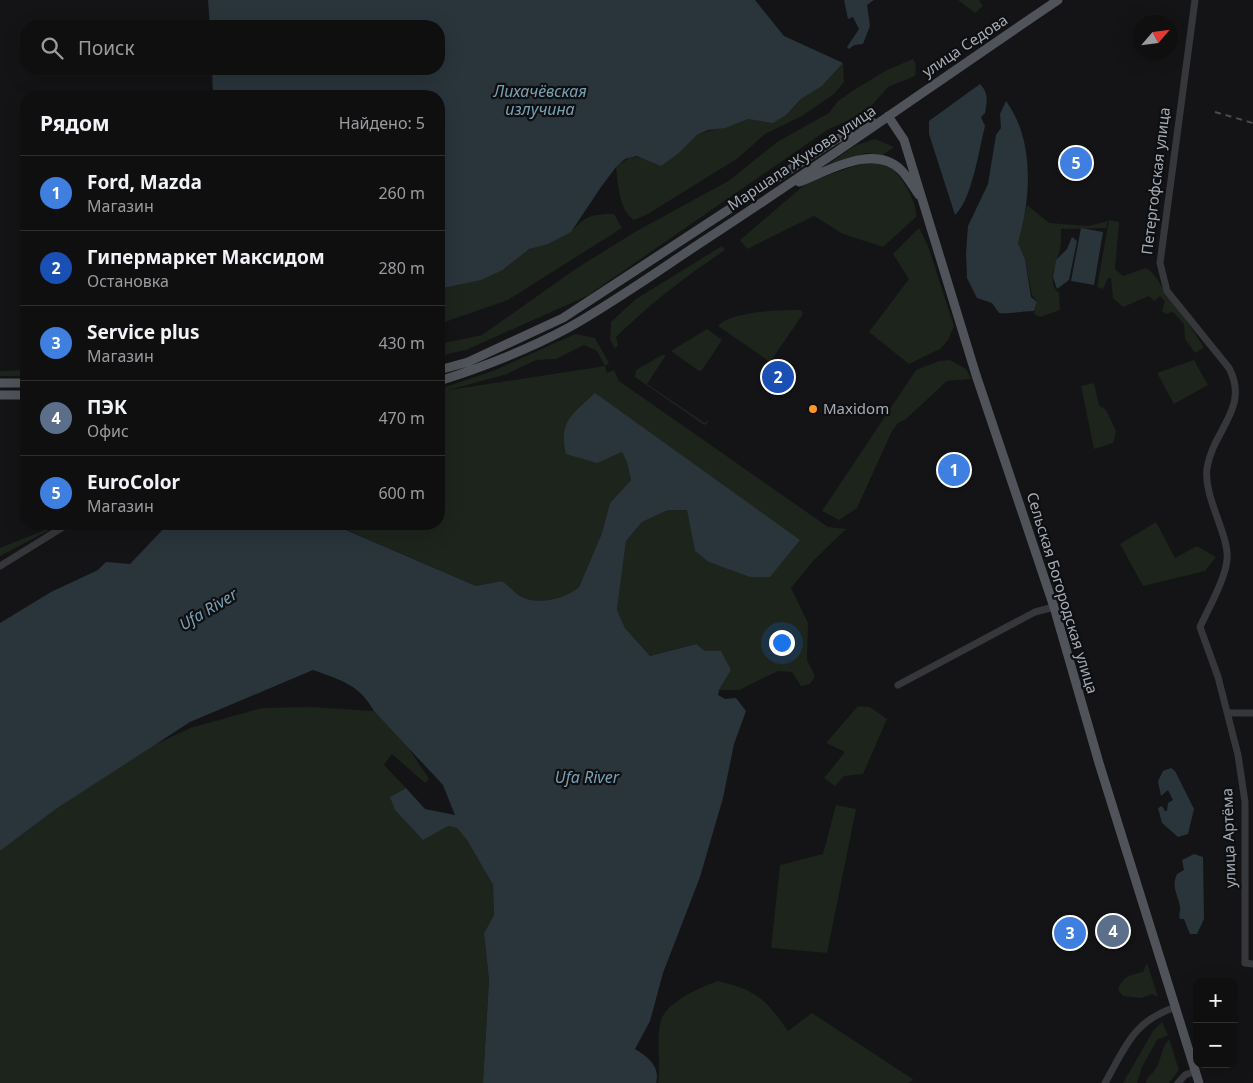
<!DOCTYPE html>
<html lang="ru">
<head>
<meta charset="utf-8">
<style>
  :root { --surface:#0f0f10; --page:#1d1d1e; --text:#f1f3f6; --muted:#9b9c9f; --line:#2f2f30; --accent:#0f766e }
  body { margin:0; font-family:"Noto Sans",sans-serif; background:var(--page); color:var(--text) }
  .controls { position:absolute; right:15px; bottom:15px; display:grid; overflow:hidden; border-radius:10px; box-shadow:0 5px 20px #0002 }
  .controls button { width:45px; height:45px; display:grid; place-items:center; padding:0; border:0; border-bottom:1px solid var(--line); background:var(--surface); color:var(--text); font:25px sans-serif }
  .compass { position:absolute; left:1133px; top:15px; width:45px; height:45px; border-radius:50%; background:var(--surface); box-shadow:0 5px 20px #0002; rotate:62deg }
  .you { position:absolute; left:781px; top:642px; width:18px; height:18px; margin:-12px; border:4px solid #fff; border-radius:50%; background:#1a73e8; box-shadow:0 0 0 8px #1a73e833 }
  .badge { display:grid; place-items:center; width:32px; height:32px; border-radius:50%; background:var(--accent); color:#fff; font-size:16px; font-weight:700 }
  .pin { position:absolute; translate:-50% -50%; border:2px solid #fff; box-shadow:0 1px 5px #0006 }
  .list { margin:0; padding:0; list-style:none }
  h2 { display:flex; justify-content:space-between; align-items:center; height:65px; margin:0; padding:0 20px; font-size:21px }
  h2 small { font-size:16px; font-weight:400; color:var(--muted) }
  .list li { display:grid; grid-template-columns:32px 1fr auto; gap:15px; align-items:center; box-sizing:border-box; height:75px; padding:0 20px; border-top:1px solid var(--line) }
  .list b { display:block; font-size:19px; white-space:nowrap }
  .list p { margin:0; font-size:16px; white-space:nowrap; color:var(--muted) }
  .list em { font-size:16px; font-style:normal; color:var(--muted) }
  .icon { flex:none; width:28px; height:28px; fill:none; stroke:currentColor; stroke-width:2; stroke-linecap:round; stroke-linejoin:round }
  .map { position:relative; flex:none; width:1253px; height:1083px; overflow:hidden }
  .search { position:absolute; background:var(--surface); box-shadow:0 5px 20px #0002; left:20px; top:20px; width:425px; height:55px; display:flex; align-items:center; gap:12px; box-sizing:border-box; padding:0 18px; border-radius:20px; color:var(--muted); font-size:19px }
  .panel { position:absolute; background:var(--surface); box-shadow:0 5px 20px #0002; left:20px; top:90px; width:425px; height:440px; border-radius:20px }
  .map>svg:first-child { display:block }
  .green { fill:#1c241c; fill-rule:evenodd }
  .water { fill:#29353b }
  .lines { fill:none; stroke-linecap:round; stroke-linejoin:round }
  .minor { stroke:#35373b; stroke-width:7 }
  .major { stroke:#50545a; stroke-width:9 }
  .rail { stroke:#484b50; stroke-width:2; stroke-dasharray:6 5; stroke-linecap:butt }
  .poi-dot { fill:#ff9823; stroke:#0f0f11; stroke-width:2 }
  .labels { text-anchor:middle; stroke-width:4.5; stroke-linejoin:round; paint-order:stroke }
  .street-label { font-size:15px; fill:#a5adb7; stroke:#0f0f11 }
  .poi-label { font-size:15px; fill:#a5adb7; stroke:#0f0f11; text-anchor:start }
  .water-label { font-size:16px; font-style:italic; fill:#79a1b5; stroke:#0f0f11 }
</style>
</head>
<body>
<div class="map">
<svg width="1253" height="1083" viewBox="0 0 1253 1083">
  <rect width="100%" height="100%" fill="#141416"/>
  <path class="green" d="M958 0H979L983 6 975 13Z
    M913 59 916 65 915 76 888 87 866 112 827 130 587 296 466 350 439 356V344L482 335 577 268 635 232 730 180 777 142 829 113 838 101 854 90 887 70Z
    M843 63 844 82 834 94 802 116 765 134 738 158 648 214 634 220C619 210 618 184 616 167 634 152 641 156 661 165L679 153 697 135 748 119 764 120 786 115 801 99 822 86Z
    M875 139 894 147 883 155 866 153 824 167 856 145Z
    M869 161C874 161 880 162 885 163 899 169 918 203 916 217L883 247 843 234 814 216 747 249 740 240 808 182Z
    M1027 205 1049 223 1089 226 1108 221 1106 228 1061 229C1061 236 1062 246 1059 253 1055 265 1047 283 1059 293L1060 310 1040 317 1034 314 1037 301 1032 295 1025 259 1018 244Z
    M614 214 622 228 508 300 439 324V289C461 285 480 279 501 271 511 266 519 255 528 250 538 244 550 242 560 237 588 223 576 214 614 214Z
    M1109 220 1119 222 1115 269 1123 276 1146 268C1156 274 1159 283 1166 293 1179 312 1193 328 1204 348L1195 353 1185 339 1184 324 1173 312 1166 314 1162 311 1165 301 1160 296 1154 301 1149 296 1123 307 1113 298 1111 278H1108L1103 289 1097 287Z
    M919 228 928 246 954 326 948 340 940 349 909 364 869 332 909 279 893 254Z
    M722 246 725 250C686 276 650 304 616 337L618 345 615 349 610 340 611 322 636 299Z
    M801 310 803 314 770 362 718 326C732 311 781 310 801 310Z
    M707 329 722 340 702 370 699 371 671 351Z
    M575 334 595 338 609 363 605 366 607 373 614 370 619 381 828 527 846 529 812 562 791 588 808 623 807 660 815 676 810 684 801 686 792 672 778 671 739 690H719L731 670 695 644 650 656 625 628 617 610 626 541 642 522 668 510H687L750 577 595 394 608 458 622 452 627 462 631 480 610 503 602 533 579 587C565 599 537 606 520 596 514 592 508 585 502 581L476 586 333 524H439V389L493 371ZM584 345 597 351 605 366 449 390 507 374 536 360 556 359Z
    M662 355H666L647 384 705 423 708 419 707 424 704 425 635 377 636 370Z
    M950 360 966 369 971 379 947 381 906 419 898 423 892 431 857 508 839 520 822 511 916 370 939 361Z
    M1194 360 1208 385 1174 404 1157 373Z
    M26 370V376H0V371Z
    M1094 383 1099 405 1106 410 1116 431 1113 443 1094 449 1081 386Z
    M1156 522 1175 558 1197 546 1216 557 1205 571 1143 586 1120 544Z
    M60 524 57 526 0 556V548Z
    M858 706 870 707 887 719 863 774 844 776 835 786 824 778 845 752 826 743Z
    M312 707 374 711 406 744 429 779 425 783 392 754 384 765 406 788 390 797 448 826 457 828 467 840 493 885 494 915 484 933 489 980 483 1083H0V851L56 809 154 745 190 728 262 708Z
    M836 805 856 809 827 953 771 948 780 865 823 854Z
    M1147 963 1158 997 1152 994 1141 998 1123 996 1118 990C1122 976 1131 975 1143 972Z
    M718 981C758 991 765 999 788 1031L812 1013 914 1080 908 1083H658C661 1064 656 1043 660 1024 663 1003 701 987 718 981Z
    M1162 1022 1168 1035 1157 1040 1142 1067 1137 1083H1123L1153 1031Z
    M1169 1039 1179 1070 1169 1083H1146C1147 1076 1151 1075 1155 1070 1162 1059 1160 1050 1169 1039Z"/>
  <path class="water" d="M208 0H755L784 36 843 63 822 86 801 99 786 115 773 123 748 119 725 128 708 130 697 135 679 153 661 166 637 156 625 159 616 167 601 187 571 232 548 244 529 249 503 270 481 280 439 289V96H213L212 69H439V26H210Z
    M844 0H874L867 5 870 26 863 44 854 45 849 49 847 47 859 29 853 17 848 19Z
    M980 84C989 93 987 102 985 113L981 117 985 126C979 149 972 200 955 215L929 134V121Z
    M1006 101C1035 141 1031 198 1018 243L1025 259 1031 297 1037 302 1034 311C1022 311 1011 314 999 313L992 303 977 298 967 278 966 253 968 226 988 184 996 135 1001 128 1000 114Z
    M1081 228 1103 232 1094 285 1071 281Z
    M1072 237 1077 241 1069 280 1057 289 1053 277 1056 260 1067 249Z
    M595 393 800 540 770 577H750L709 562 695 551 687 510H668L642 522 626 541 617 610 625 628 650 656 696 644 705 651H721L731 670 719 690 718 695 725 699 736 698 746 711 734 744 723 798 700 877 663 973 650 1021 635 1049C647 1056 661 1067 656 1083H483L489 980 484 933 494 915 493 885 467 840 457 828 448 826 423 840 395 810 390 797 406 788 425 809 455 815 443 785 374 711C359 684 340 680 313 670L190 722 56 809 0 851V623L51 592 98 570 106 562 130 564 168 524H332L476 586 502 581C508 585 514 592 520 596 537 606 565 599 579 587L602 533 610 503 631 480 627 462 622 452 597 463 566 454C558 421 573 414 595 393Z
    M1171 768 1175 771 1194 809 1188 834 1178 837 1162 823 1158 808 1162 806 1165 811H1167L1168 803 1173 800 1168 790 1161 796 1158 781 1163 771Z
    M1194 854 1203 857 1204 919 1197 934H1190L1184 919H1180C1178 914 1181 912 1180 907 1178 894 1171 888 1177 874L1184 870 1182 860Z"/>
  <g class="lines">
    <path class="minor" d="M1195 0 1160 263 1167 291 1229 368C1250 408 1213 430 1207 468 1203 497 1230 536 1227 560 1225 580 1208 609 1200 627L1218 677 1238 755 1245 802V963L1253 964
      M0 566 68 524
      M898 685 1035 612 1054 607
      M1228 713H1253
      M1105 1083C1126 1046 1133 1021 1176 1007
      M1178 1083 1185 1075 1196 1071"/>
    <path class="major" d="M888 116 904 140 976 375 1054 607 1099 763 1199 1083
      M799 182C828 171 874 143 901 170 908 177 913 187 919 195
      M439 370 468 362 563 318 835 140 872 122
      M439 381C483 367 527 350 568 328 616 301 662 268 708 238 826 161 941 79 1058 0
      M0 383H26
      M0 395H26"/>
    <path class="rail" d="M1215 112 1253 123"/>
  </g>
  <circle class="poi-dot" cx="813" cy="409" r="5"/>
  <g class="labels">
    <g class="street-label">
      <text transform="translate(965 46) rotate(-34)" y="5">улица Седова</text>
      <text transform="translate(802 158) rotate(-34)" y="5">Маршала Жукова улица</text>
      <text transform="translate(1156 181) rotate(-83)" y="5">Петергофская улица</text>
      <text transform="translate(1062 593) rotate(73)" y="5">Сельская Богородская улица</text>
      <text transform="translate(1229 838) rotate(-92)" y="5">улица Артёма</text>
    </g>
    <g class="poi-label">
      <text x="823" y="414">Maxidom</text>
    </g>
    <g class="water-label">
      <text x="540" y="97">Лихачёвская<tspan x="540" dy="18">излучина</tspan></text>
      <text transform="translate(208 609) rotate(-31)" y="6">Ufa River</text>
      <text x="587" y="783">Ufa River</text>
    </g>
  </g>
</svg>
<div class="controls">
<button>+</button>
<button>−</button>
</div>
<svg class="compass" viewBox="-18 -18 36 36"><path d="M0-13l5 13h-10z" fill="#e53935"/><path d="M0 13l5-13h-10z" fill="#9b9c9f"/></svg>
<div class="you"></div>
<div class="pin badge" style="left:954px;top:470px;background:#3f7fe0">1</div>
<div class="pin badge" style="left:778px;top:377px;background:#1a4fb4">2</div>
<div class="pin badge" style="left:1070px;top:933px;background:#3f7fe0">3</div>
<div class="pin badge" style="left:1113px;top:931px;background:#5c6f8a">4</div>
<div class="pin badge" style="left:1076px;top:163px;background:#3f7fe0">5</div>
<div class="search"><svg class="icon" aria-label="search" viewBox="0 0 24 24"><circle cx="10" cy="10" r="6"/><path d="M15 15l6 6"/></svg>Поиск</div>
<section class="panel">
<h2>Рядом<small>Найдено: 5</small></h2>
<ul class="list">
<li><span class="badge" style="background:#3f7fe0">1</span><div><b>Ford, Mazda</b><p>Магазин</p></div><em>260 m</em></li>
<li><span class="badge" style="background:#1a4fb4">2</span><div><b>Гипермаркет Максидом</b><p>Остановка</p></div><em>280 m</em></li>
<li><span class="badge" style="background:#3f7fe0">3</span><div><b>Service plus</b><p>Магазин</p></div><em>430 m</em></li>
<li><span class="badge" style="background:#5c6f8a">4</span><div><b>ПЭК</b><p>Офис</p></div><em>470 m</em></li>
<li><span class="badge" style="background:#3f7fe0">5</span><div><b>EuroColor</b><p>Магазин</p></div><em>600 m</em></li>
</ul>
</section>
</div>
</body>
</html>
